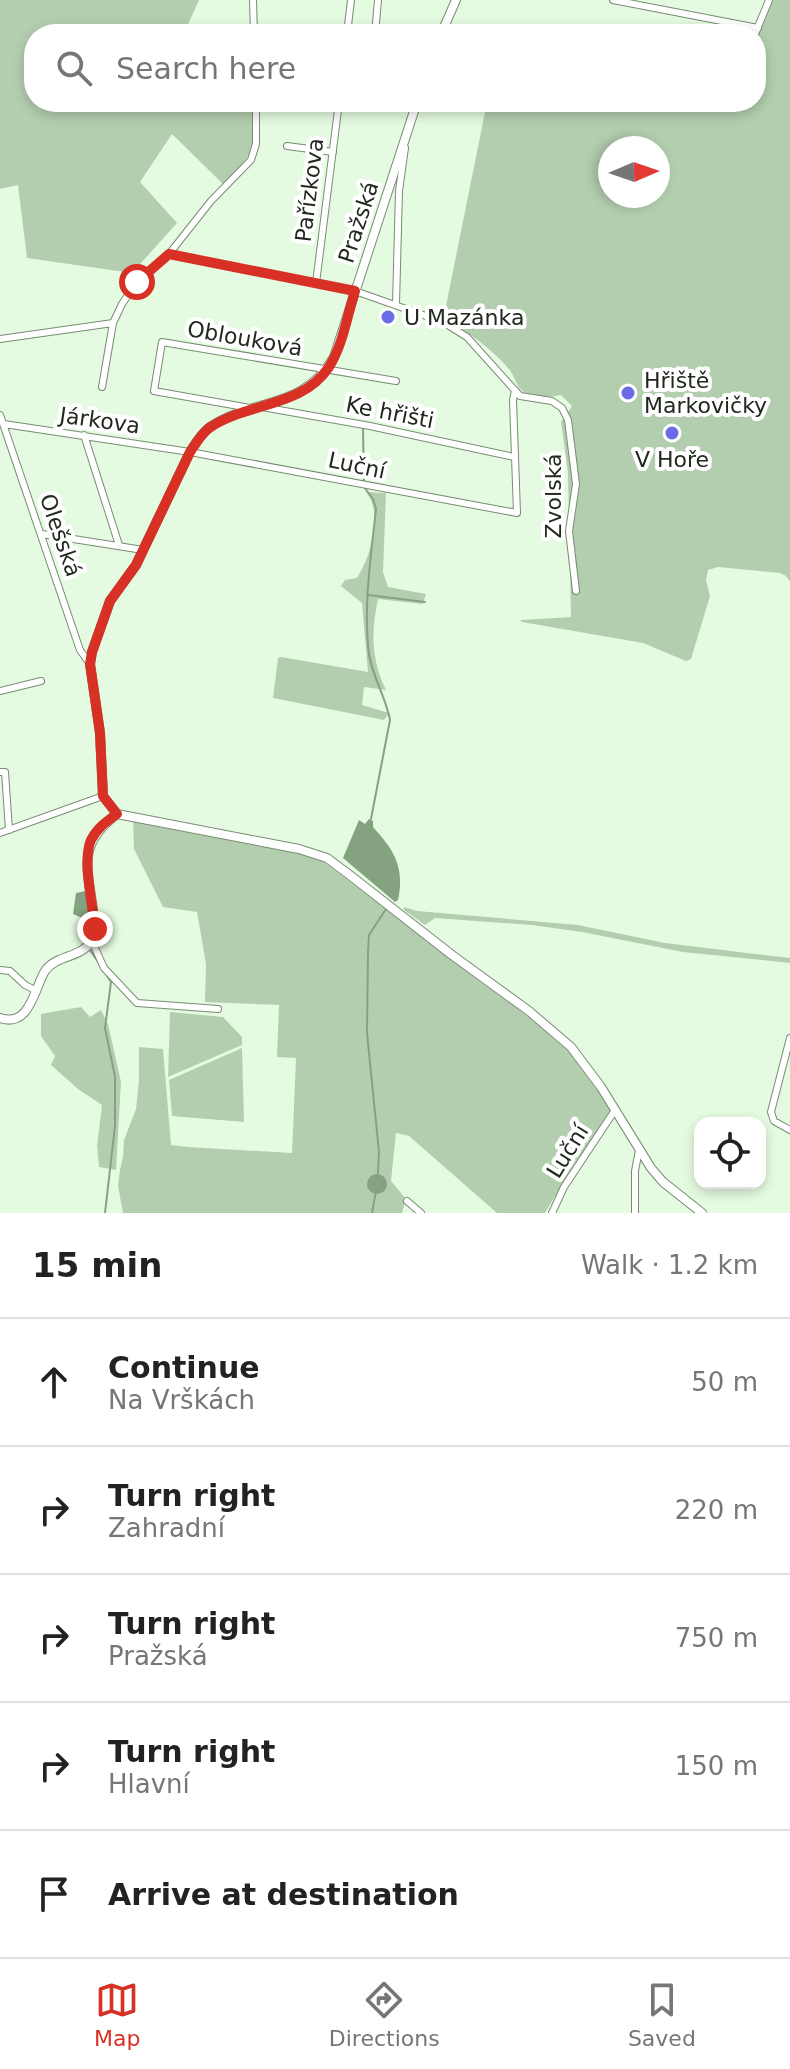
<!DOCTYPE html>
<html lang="en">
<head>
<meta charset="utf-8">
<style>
  :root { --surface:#fff; --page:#f6f6f6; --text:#222; --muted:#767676; --line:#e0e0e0; --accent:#d93025 }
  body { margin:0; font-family:"DejaVu Sans",sans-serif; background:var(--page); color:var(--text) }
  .controls { position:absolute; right:24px; bottom:24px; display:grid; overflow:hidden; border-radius:16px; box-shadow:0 4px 12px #0003 }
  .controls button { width:72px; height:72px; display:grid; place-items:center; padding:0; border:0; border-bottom:2px solid var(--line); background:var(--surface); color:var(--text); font:40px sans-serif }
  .compass { position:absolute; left:598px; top:136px; width:72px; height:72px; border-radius:50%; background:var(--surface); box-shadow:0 4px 12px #0003; rotate:88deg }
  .stop { position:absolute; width:24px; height:24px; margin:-18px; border:6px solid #d93025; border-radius:50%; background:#fff }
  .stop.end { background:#d93025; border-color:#fff; box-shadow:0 2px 8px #0008 }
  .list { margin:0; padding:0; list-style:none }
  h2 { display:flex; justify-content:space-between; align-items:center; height:104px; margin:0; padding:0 32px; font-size:34px }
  h2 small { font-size:26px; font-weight:400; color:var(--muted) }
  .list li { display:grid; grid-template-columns:52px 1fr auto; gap:24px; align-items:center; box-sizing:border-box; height:128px; padding:0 32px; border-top:2px solid var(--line) }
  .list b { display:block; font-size:30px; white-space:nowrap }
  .list p { margin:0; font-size:26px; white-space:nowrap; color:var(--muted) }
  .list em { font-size:26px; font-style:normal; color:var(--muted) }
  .icon { flex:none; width:44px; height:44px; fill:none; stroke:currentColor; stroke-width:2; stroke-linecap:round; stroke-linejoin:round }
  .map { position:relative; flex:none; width:790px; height:1213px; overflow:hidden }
  .search { position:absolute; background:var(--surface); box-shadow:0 4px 12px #0003; left:24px; right:24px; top:24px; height:88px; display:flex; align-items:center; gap:20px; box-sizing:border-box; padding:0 28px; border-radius:32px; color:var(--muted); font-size:30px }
  .sheet { height:744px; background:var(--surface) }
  nav { display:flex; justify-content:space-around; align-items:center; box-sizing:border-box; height:112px; border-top:2px solid var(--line); background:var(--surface); font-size:22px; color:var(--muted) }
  nav a { display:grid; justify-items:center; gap:4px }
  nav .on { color:var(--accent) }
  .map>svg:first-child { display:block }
  .green { fill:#b3ceaf; fill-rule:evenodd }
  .water { fill:#85a280 }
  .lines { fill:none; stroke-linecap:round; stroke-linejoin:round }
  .stream { stroke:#85a280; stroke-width:2 }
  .street-casing { stroke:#788c74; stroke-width:8 }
  .secondary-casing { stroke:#788c74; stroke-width:10 }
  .street { stroke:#fff; stroke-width:6 }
  .secondary { stroke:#fff; stroke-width:8 }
  .route { stroke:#d93025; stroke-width:10 }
  .poi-dot { fill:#6a6be5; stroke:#fff; stroke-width:3 }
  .labels { text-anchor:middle; stroke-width:8; stroke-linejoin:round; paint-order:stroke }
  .street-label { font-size:22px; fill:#21291f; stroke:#fff }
  .poi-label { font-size:22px; fill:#21291f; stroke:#fff; text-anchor:start }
</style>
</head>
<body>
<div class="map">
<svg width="790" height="1213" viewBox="0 0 790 1213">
  <rect width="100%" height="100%" fill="#e5fbe1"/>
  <path class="green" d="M0 0H199L187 27 202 34H34V102H203L218 108 222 102H254C254 149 257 150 224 185L172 134 140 182 177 223 132 273 27 258 18 185 0 189Z
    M772 0H790V581L786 576 780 573 718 567 708 570 706 580 710 596 691 659 686 661 643 643 522 622 520 620 571 617 568 472 561 422 572 406 561 395C550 397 536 399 525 393 517 388 516 380 511 372 499 354 463 329 444 316L487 102H756V37ZM610 148H658V196H610Z
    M366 492 386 493 383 572 388 587 426 594 423 604 378 599C371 632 371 659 386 690L364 687 362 705 389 713 384 720 273 698 278 658 281 657 368 672 362 603 341 586 345 580 357 578C370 558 384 513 366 492Z
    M133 820 310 856 325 863 531 1019 570 1053 612 1111 575 1163 545 1213H497L409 1136 396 1133 391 1181 406 1199 402 1213H123L118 1186 120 1170 123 1157 124 1140 136 1109 139 1080V1047L163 1049 171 1145 188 1147 292 1153 296 1058 277 1057 279 1005 205 1002 206 964 197 912 163 907 134 849Z
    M404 907 417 911 578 925 665 943 790 958V963L683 952 582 932 532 925 435 918 425 925 404 910Z
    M81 1007 90 1017 101 1010 108 1024 121 1082 116 1170 99 1167 97 1146 102 1105 78 1089 51 1065 55 1056 41 1036V1014Z
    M170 1012 223 1017 242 1037V1045L168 1077Z
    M242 1048 244 1122 172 1116 169 1080Z"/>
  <path class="water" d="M369 819 373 821V827C394 850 405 867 398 900L395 902 343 858 359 820 365 824Z
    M85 891 90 914 87 920 73 914 76 893Z
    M367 1184a10 10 0 1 1 20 0a10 10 0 1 1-20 0Z"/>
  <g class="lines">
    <path class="stream" d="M363 429 364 487 373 499 376 509C371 556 363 607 369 654 372 676 386 697 390 720L371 819
      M368 595 425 602
      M83 919 86 941
      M88 947 100 965
      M378 1173 379 1152 367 1033 368 953 369 935 386 909
      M105 1213 115 1126V1077L105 1028 111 982 106 974
      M372 1213 376 1191"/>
    <g class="street-casing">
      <path id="street" d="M253 0 254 34
        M613 0 758 28
        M347 34 351 0
        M375 34 378 0
        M525 34H529
        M755 34 769 0
        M287 146 333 152
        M169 254 355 291 443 322 467 337 520 396 552 401 562 408 568 420 576 484 569 531 576 591
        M316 283 339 102
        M396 304 399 191 405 148
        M0 339 113 323 122 304 137 282 169 254 211 201 251 160 256 144V102
        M102 387 113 323
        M262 407 370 426 514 457
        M250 408 154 391 162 342 396 381
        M0 415 80 650 90 664
        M4 424 190 452 517 513 513 400 515 390
        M84 435 119 545
        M42 534 143 550
        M0 691 41 681
        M0 772H5L9 830
        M0 833 103 796
        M92 941 104 968 137 1003 218 1009
        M0 970 10 971 25 985 37 991
        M790 1038 771 1112 774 1121 790 1130
        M407 1201 421 1213
        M552 1213 564 1187 615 1110
        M635 1213V1171L639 1150"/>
    </g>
    <g class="secondary-casing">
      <path id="secondary" d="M441 34 456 0
        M117 814 103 796 100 733 90 664 92 652 110 601 136 565 190 452C196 443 201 434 210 427 255 397 303 411 334 357L417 102
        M117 814 299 849 327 858 351 876 452 955 529 1011 571 1047 601 1087 651 1168 663 1182 702 1213
        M0 1018C30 1028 34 989 45 971 56 955 80 958 91 942 95 936 94 925 94 918 89 870 74 847 117 814"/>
    </g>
    <use href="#street" class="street"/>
    <use href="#secondary" class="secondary"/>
  </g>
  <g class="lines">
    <path class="route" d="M95 929C93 906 82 860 91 840 97 828 107 821 117 814L103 796 100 733 90 664 92 652 110 601 136 565 190 452C196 443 201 434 209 428 247 402 302 408 329 367 343 345 347 316 355 291L169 254 137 282"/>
  </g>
  <g class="poi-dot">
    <circle cx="388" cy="317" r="8"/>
    <circle cx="628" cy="393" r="8"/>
    <circle cx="672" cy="433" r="8"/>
  </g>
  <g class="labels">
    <g class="street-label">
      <text transform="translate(309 190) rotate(-83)" y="8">Pařízkova</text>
      <text transform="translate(358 222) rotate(-72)" y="8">Pražská</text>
      <text transform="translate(245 338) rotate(10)" y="8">Oblouková</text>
      <text transform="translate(390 412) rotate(11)" y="8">Ke hřišti</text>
      <text transform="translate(100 420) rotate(8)" y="8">Járkova</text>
      <text transform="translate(357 465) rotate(12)" y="8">Luční</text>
      <text transform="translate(553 496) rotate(-90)" y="8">Zvolská</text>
      <text transform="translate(61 535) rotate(71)" y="8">Olešská</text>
      <text transform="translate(567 1151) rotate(-58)" y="8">Luční</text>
    </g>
    <g class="poi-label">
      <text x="404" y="325">U Mazánka</text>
      <text x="644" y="388">Hřiště<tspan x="644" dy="25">Markovičky</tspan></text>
      <text x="672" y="467" text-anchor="middle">V Hoře</text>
    </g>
  </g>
</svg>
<div class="controls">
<button><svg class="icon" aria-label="locate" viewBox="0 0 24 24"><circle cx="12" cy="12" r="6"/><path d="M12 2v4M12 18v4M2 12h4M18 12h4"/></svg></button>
</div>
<svg class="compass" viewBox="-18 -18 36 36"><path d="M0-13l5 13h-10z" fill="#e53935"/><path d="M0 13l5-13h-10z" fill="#767676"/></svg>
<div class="stop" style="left:137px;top:282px"></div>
<div class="stop end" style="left:95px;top:929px"></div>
<div class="search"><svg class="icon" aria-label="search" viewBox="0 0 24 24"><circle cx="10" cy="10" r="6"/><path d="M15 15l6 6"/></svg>Search here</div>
</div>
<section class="sheet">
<h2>15 min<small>Walk · 1.2 km</small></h2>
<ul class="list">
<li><svg class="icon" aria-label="ahead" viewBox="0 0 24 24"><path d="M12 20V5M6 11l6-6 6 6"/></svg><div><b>Continue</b><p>Na Vrškách</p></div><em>50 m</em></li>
<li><svg class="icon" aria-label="right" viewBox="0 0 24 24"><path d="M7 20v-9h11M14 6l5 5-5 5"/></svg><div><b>Turn right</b><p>Zahradní</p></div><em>220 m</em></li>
<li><svg class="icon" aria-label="right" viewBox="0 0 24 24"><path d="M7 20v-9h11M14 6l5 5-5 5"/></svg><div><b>Turn right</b><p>Pražská</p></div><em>750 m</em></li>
<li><svg class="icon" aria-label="right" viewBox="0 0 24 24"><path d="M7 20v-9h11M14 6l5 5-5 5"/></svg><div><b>Turn right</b><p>Hlavní</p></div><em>150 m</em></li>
<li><svg class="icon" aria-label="arrive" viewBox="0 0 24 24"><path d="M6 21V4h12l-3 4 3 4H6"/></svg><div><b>Arrive at destination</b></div></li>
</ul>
</section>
<nav>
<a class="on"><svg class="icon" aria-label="map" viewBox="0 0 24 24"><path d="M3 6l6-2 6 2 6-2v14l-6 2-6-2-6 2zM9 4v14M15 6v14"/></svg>Map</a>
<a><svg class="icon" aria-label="directions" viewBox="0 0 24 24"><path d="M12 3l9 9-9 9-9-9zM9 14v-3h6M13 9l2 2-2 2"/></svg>Directions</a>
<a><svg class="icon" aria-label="saved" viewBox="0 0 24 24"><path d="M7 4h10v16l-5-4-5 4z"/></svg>Saved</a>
</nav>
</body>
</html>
